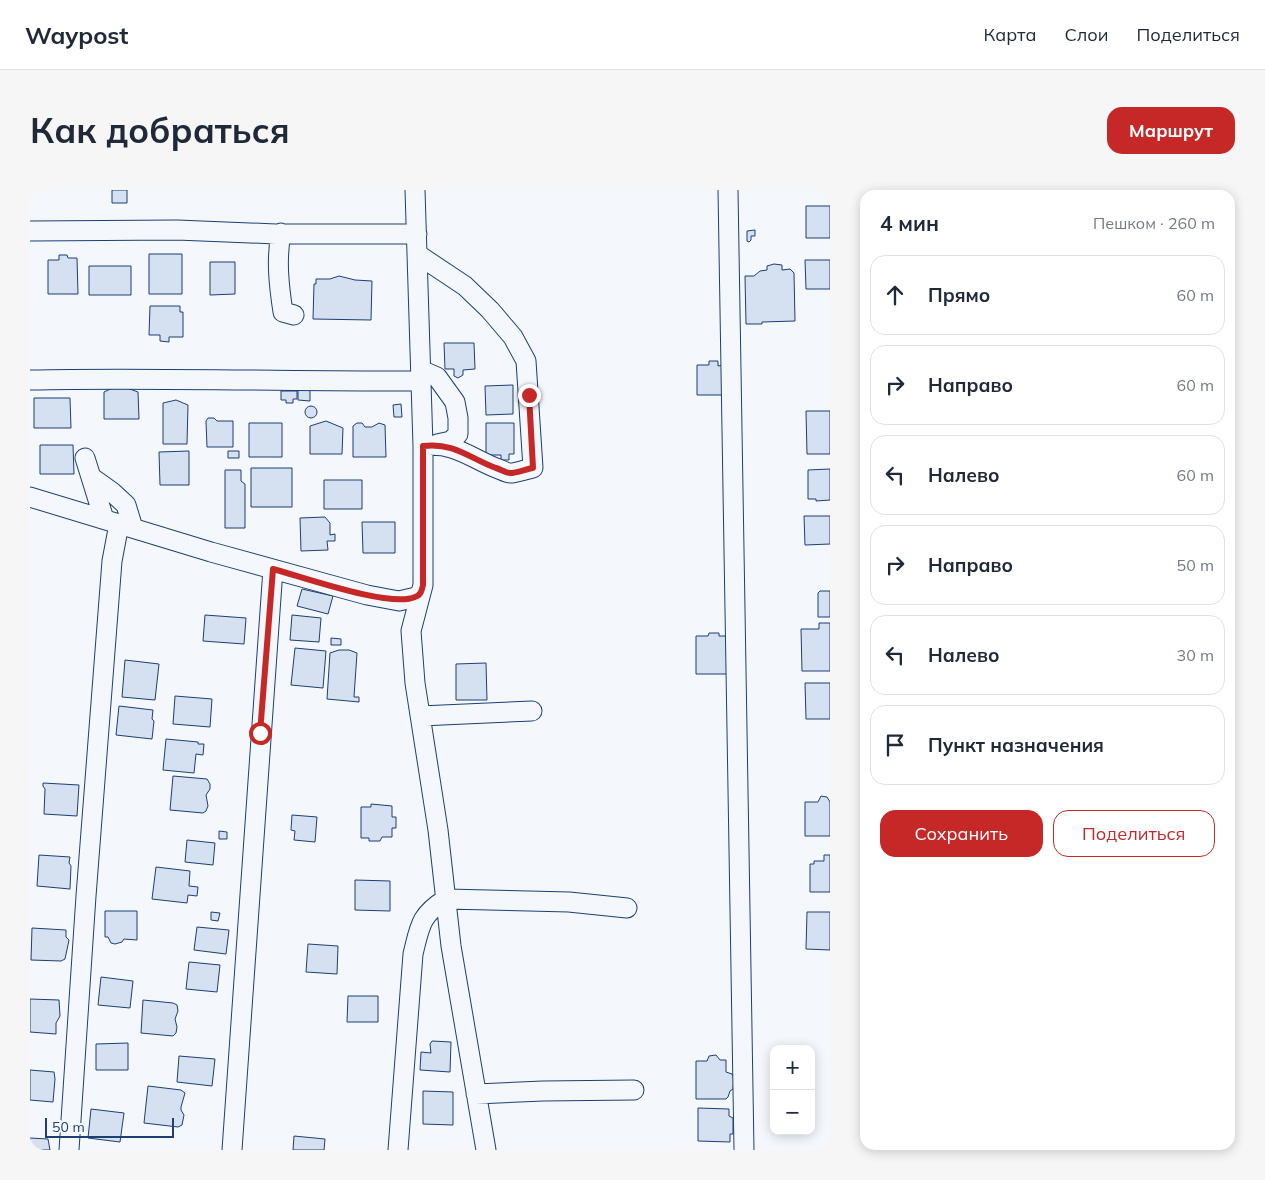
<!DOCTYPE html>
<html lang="ru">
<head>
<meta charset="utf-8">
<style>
  :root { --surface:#fff; --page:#f6f6f7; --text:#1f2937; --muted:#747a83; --line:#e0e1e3; --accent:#c62828 }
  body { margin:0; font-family:Mulish,sans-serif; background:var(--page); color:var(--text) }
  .controls { position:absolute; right:15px; bottom:15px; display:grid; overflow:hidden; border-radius:10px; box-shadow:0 2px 12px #0003 }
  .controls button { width:45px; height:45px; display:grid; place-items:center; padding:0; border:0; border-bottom:1px solid var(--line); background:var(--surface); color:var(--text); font:25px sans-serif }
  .scale { position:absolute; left:15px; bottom:12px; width:129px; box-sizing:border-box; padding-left:5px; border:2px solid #1d3f73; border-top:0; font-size:14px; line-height:18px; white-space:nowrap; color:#1d3f73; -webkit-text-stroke:4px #f4f7fb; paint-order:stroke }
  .stop { position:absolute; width:15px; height:15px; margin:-11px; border:4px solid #c62828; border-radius:50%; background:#fff }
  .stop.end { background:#c62828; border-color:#fff; box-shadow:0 1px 5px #0008 }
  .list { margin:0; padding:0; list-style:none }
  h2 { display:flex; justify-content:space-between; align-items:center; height:65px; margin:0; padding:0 20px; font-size:21px }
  h2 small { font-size:16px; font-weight:400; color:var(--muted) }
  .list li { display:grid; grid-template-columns:32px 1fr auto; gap:15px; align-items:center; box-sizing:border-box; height:80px; margin:0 10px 10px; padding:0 10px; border:1px solid var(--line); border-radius:15px }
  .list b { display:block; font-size:19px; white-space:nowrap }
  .list em { font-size:16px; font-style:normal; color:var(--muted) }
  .actions { display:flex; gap:10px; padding:15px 20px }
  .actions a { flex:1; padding:11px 0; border:1px solid var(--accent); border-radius:15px; text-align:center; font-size:18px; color:var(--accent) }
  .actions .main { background:var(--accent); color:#fff }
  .icon { flex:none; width:28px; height:28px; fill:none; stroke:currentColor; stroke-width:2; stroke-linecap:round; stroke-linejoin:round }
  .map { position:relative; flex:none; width:800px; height:960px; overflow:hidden; border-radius:15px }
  header { display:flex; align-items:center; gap:30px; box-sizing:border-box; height:70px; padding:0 25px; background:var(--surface); border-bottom:1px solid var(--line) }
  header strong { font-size:24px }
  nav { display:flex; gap:28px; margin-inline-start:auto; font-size:18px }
  .intro { display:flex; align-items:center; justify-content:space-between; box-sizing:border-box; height:120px; padding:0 30px }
  h1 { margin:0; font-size:35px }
  .button { padding:12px 22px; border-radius:15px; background:var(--accent); color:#fff; font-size:18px; font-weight:700 }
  main { display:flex; gap:30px; padding:0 30px }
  aside { flex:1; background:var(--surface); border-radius:15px; box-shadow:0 2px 12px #0003 }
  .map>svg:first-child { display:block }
  .building { fill:#d5e0f0; stroke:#1d3f73 }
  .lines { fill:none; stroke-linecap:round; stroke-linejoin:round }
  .minor-casing { stroke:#1d3f73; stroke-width:21 }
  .minor { stroke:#f4f7fb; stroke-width:19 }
  .route { stroke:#c62828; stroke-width:6 }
</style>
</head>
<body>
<header>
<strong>Waypost</strong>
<nav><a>Карта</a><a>Слои</a><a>Поделиться</a></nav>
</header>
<div class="intro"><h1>Как добраться</h1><a class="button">Маршрут</a></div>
<main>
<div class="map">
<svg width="800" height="960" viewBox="0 0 800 960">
  <rect width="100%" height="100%" fill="#f4f7fb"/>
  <path class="building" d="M82 0H97V13H82Z
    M776 16H800V48H776Z
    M725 40V46H721V50L719 52 717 51V41Z
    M119 64H152V104H119Z
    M29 65H37L38 68H47L48 104H18V70H29Z
    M775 70H800V99H776Z
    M180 72H205V104L180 105Z
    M744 74 752 75V80L760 79 764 83 765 131 732 132V134H716L715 86H724L730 81 737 80V76Z
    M59 76H101V105H59Z
    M309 86 325 90 342 91 341 130 283 129 284 94H286V89H300Z
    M120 116H150V122H153V147H139V152L130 151V145H119Z
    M414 153H444L445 179 433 180V185L428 188 424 186V179H415Z
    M679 171H688V176L693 175V205H667V175H679Z
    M89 195 108 202 109 229H74V202Z
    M483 195V224L456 225 455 196Z
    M268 199H280V211L268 210Z
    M251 201H267V209H263V213H256V210H251Z
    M4 208H40L41 238H4Z
    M146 210 158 215 157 254H133V213Z
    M371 214 372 227H364L363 215Z
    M275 222a6 6 0 1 1 12 0a6 6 0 1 1-12 0Z
    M776 221H800V264H777Z
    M178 228H184L187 231H203V257H177L176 231Z
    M296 231 313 238 312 264H280V236Z
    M219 233H252V267H219Z
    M327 233H332L335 237H342L349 233 355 235 356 267H323V236Z
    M456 233H484V264H479V270H471V265H456Z
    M10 255H43L44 284H10Z
    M159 261V295H130L129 262Z
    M198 261H209V268H198Z
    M221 278H262V317H221Z
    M800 279V310L786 311V309H778V280Z
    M195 280H211V291L215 294V338H195Z
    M294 290H332V319H294Z
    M774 326H800V354L775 355Z
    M295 327 300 333V345L305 344V351H297L298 360 271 361 270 328Z
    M332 332H365V363H333Z
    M272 399 303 406 298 424 267 416Z
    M790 401H800V427H788V403Z
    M175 425 216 428 214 454 173 451Z
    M262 425 291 428 289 452 260 450Z
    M789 433H800V481H772L771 439H789Z
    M679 443H689V446H699V484H666V446H678Z
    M301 448 311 449V455H301Z
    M265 458 296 461 293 498 261 495Z
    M309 460H319L327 463 324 507H329V512L297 509 300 463Z
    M95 470 129 474 125 510 92 507Z
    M456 473 457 510H426V474Z
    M775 493H800V529H776Z
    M145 506 182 509 180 537 143 534Z
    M89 516 123 520 122 529 124 531 122 549 86 545Z
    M136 549 168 552V554H174L173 565 166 564 164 583 133 580Z
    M143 586 177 589 180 594V599L176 605 178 616 176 621 173 623 140 620Z
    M13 593 49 595 47 626 14 624 15 599 13 596Z
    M791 606 797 607 800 612V646H775V612H788Z
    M341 614 362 616V627H366V638H362V647H352L350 651H339V648H331V617H341Z
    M262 625 287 627 285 652 264 650 265 641 261 640Z
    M189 641 197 642V649H189Z
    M157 650 185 653 183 675 155 672Z
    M9 665 40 667 39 673 41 676 40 699 7 696Z
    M794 665H800V702H780V674H784V671H794Z
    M126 677 160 681 159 696 168 697 167 706 158 705 157 713 122 709Z
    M325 690 360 691V721L325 720Z
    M75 721H107V750L94 749 92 752 85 754 81 753 78 747H75Z
    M181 722 190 723 188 731 181 730Z
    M777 722H800V760L776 759Z
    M167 737 199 740 196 764 164 760Z
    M2 738 36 740V747L39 750 35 769 31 771 1 770Z
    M278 754 308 756 307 784 276 782Z
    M159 772 190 775 187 802 156 799Z
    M71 787 103 791 100 818 68 815Z
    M318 806H348V832H317Z
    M0 809 29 810 30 826 26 833V844L0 842Z
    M113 810 143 813 147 815 148 821 145 829 147 837 146 843 143 846 111 843Z
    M402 851 421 852 420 882 390 880 391 862 401 863 400 854Z
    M98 853V880H66V854Z
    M686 865 690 870H696V882L702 884 704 889 703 899 700 901 698 907 696 909H666V871H677L679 866Z
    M149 866 185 869 182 896 147 892Z
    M0 880 24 882 25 889 23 912 0 910Z
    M118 896 151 900 155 903 151 917V920L154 925 152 935 148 937 114 933Z
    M393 901 423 902V935L393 934Z
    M668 918 699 919V926L703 928V944H700V952L668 951Z
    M61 919 94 923 90 952 58 948Z
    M264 946 295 949 294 960H263Z
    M0 948 18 949 20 960H0Z"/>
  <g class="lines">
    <g class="minor-casing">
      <path id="minor" d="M385 0 393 256V395L381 441 385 493 408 640 421 756 456 960
        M698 0 714 960
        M0 41 147 40 246 44H387
        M251 43C246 70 249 96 253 122L264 125
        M387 64 435 96 460 120 483 147 496 171 503 278C496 279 487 283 480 283 476 283 470 279 466 278 439 267 424 252 393 256
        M391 180 407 187 425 212 428 228V244L421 251 407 254
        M0 190C130 187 261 192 391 191
        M55 268 74 329
        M61 287 82 302 96 315 103 338
        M0 307 181 362 337 405 369 411 386 407 391 403
        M390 526 502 521
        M446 904 513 901 604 900
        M39 960 56 706 82 371 89 334
        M202 960 243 379
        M368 960 383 764C390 736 390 725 416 709L539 712 597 718"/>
    </g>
    <use href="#minor" class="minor"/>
  </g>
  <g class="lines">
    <path class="route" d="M230 543 243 379C273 387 360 418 385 407 391 405 392 400 393 395V256C424 252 439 268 466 278 470 279 476 283 480 283 487 283 496 279 503 278L499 205"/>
  </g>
</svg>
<div class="controls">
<button>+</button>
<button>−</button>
</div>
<div class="scale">50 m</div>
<div class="stop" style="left:230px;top:543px"></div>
<div class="stop end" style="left:499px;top:205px"></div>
</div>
<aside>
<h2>4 мин<small>Пешком · 260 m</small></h2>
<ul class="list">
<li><svg class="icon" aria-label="ahead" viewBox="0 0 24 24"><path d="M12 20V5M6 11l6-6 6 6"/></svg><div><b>Прямо</b></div><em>60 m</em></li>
<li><svg class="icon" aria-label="right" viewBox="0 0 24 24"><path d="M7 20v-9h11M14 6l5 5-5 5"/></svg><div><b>Направо</b></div><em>60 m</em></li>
<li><svg class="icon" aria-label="left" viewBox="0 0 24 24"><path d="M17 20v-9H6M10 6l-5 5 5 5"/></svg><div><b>Налево</b></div><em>60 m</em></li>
<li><svg class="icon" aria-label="right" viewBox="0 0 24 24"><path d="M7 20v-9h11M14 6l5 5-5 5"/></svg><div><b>Направо</b></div><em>50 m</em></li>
<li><svg class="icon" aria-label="left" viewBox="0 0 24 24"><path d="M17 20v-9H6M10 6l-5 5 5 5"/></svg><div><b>Налево</b></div><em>30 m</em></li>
<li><svg class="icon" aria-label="arrive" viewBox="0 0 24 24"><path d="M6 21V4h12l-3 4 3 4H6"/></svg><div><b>Пункт назначения</b></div></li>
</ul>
<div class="actions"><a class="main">Сохранить</a><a>Поделиться</a></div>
</aside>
</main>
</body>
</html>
